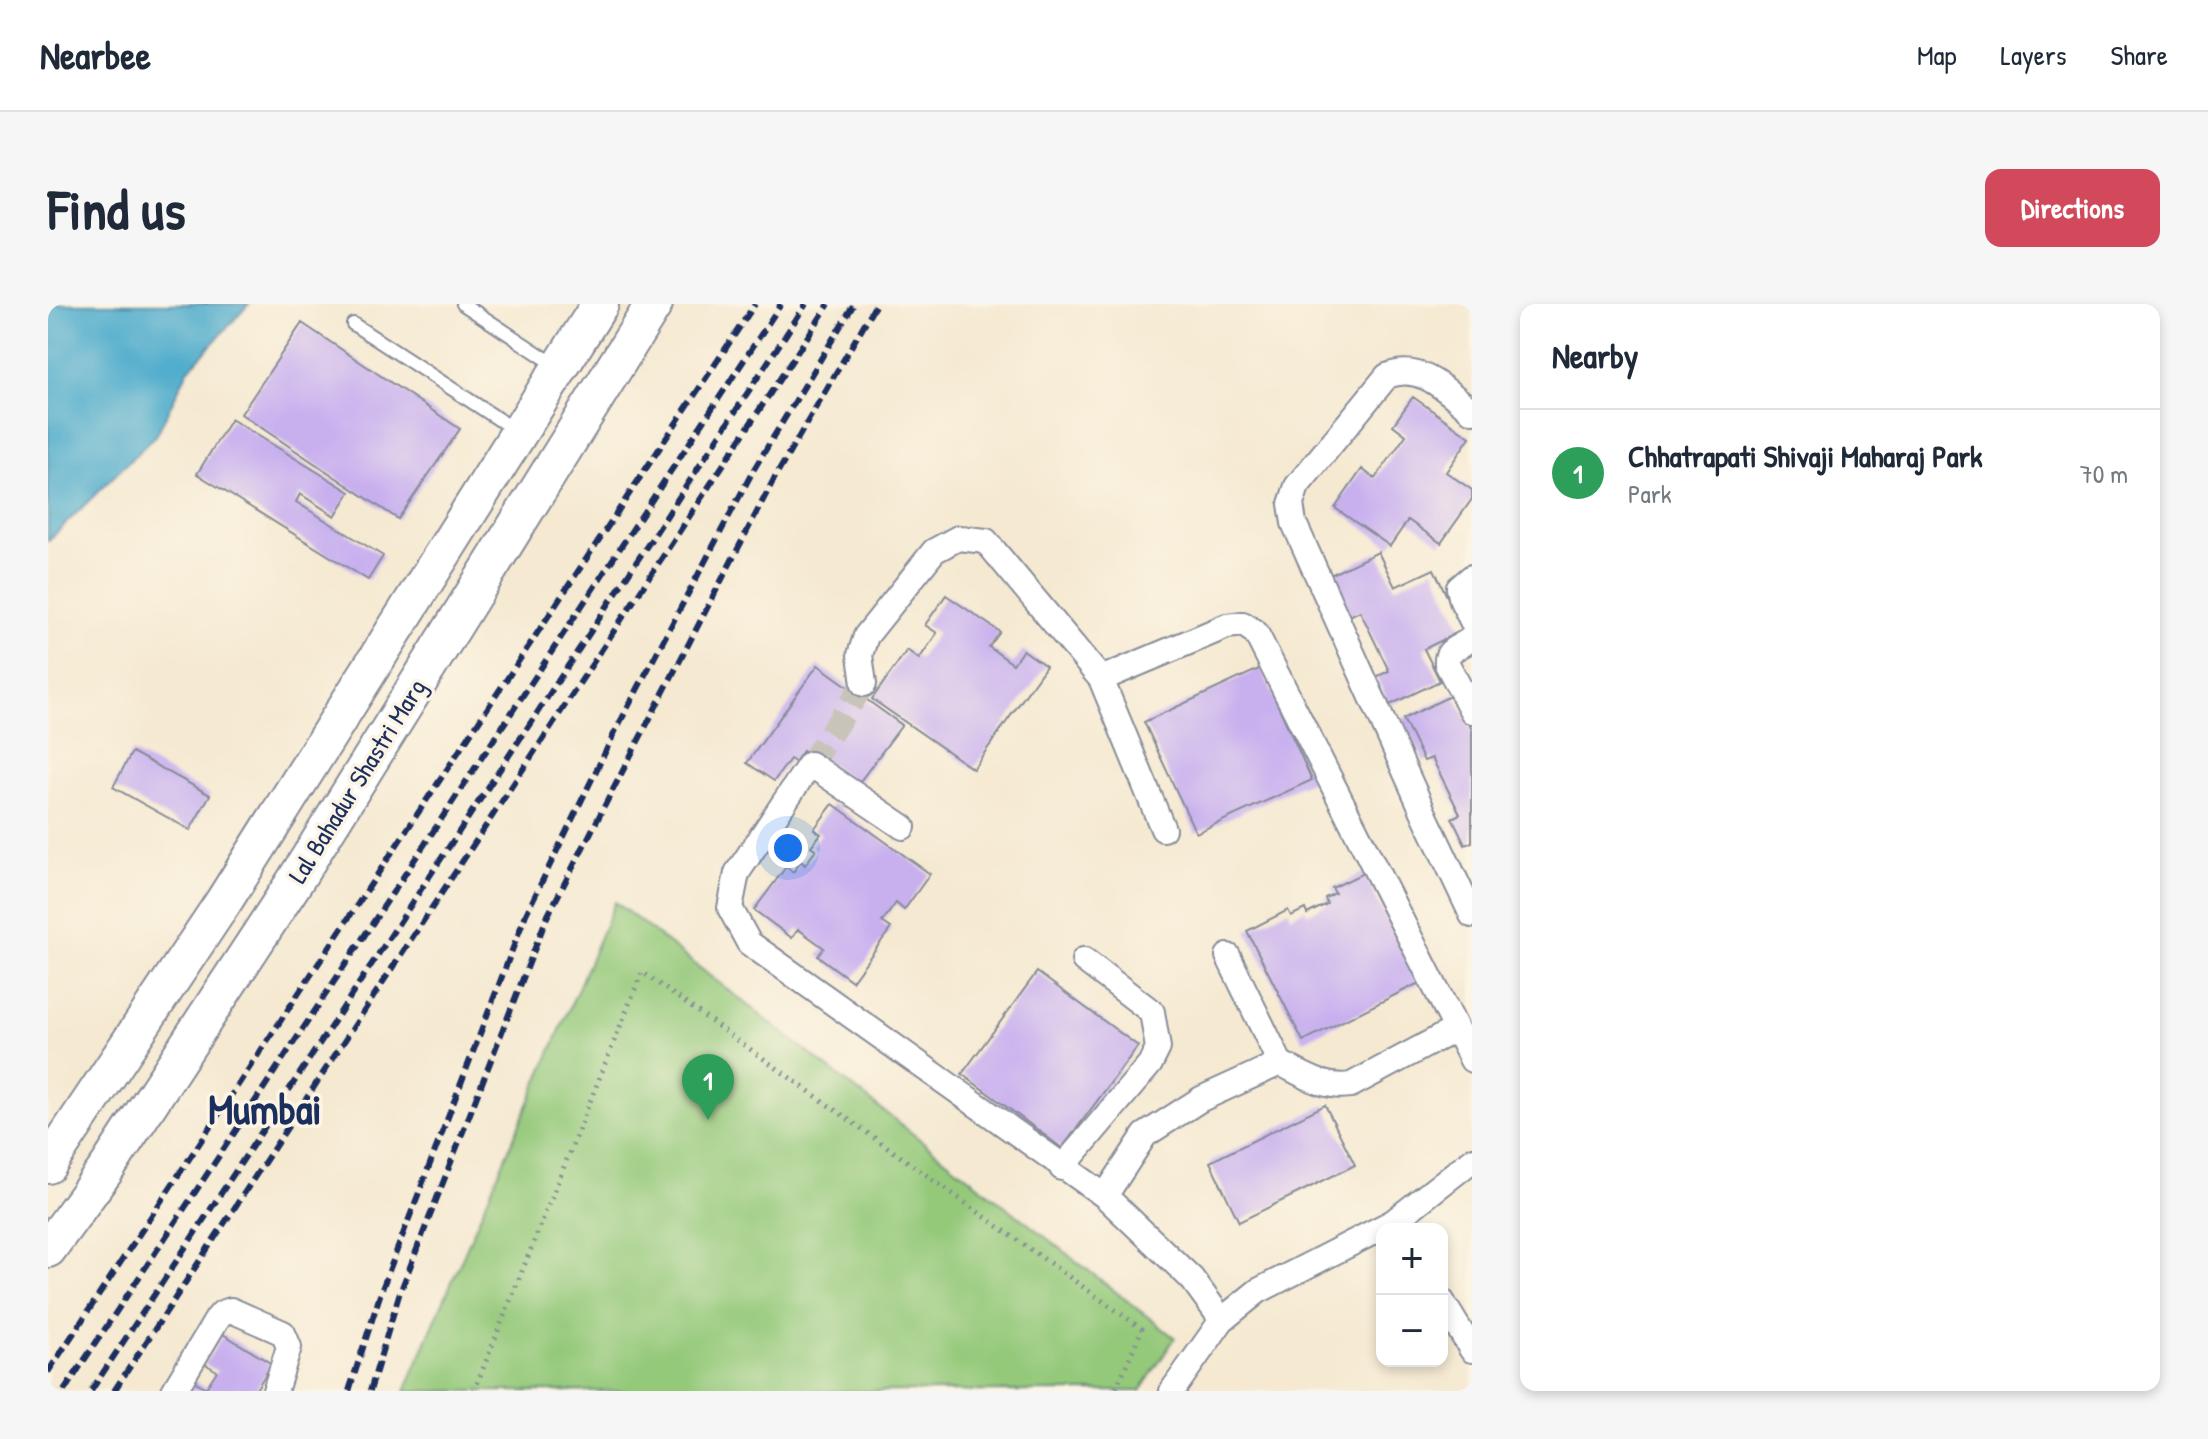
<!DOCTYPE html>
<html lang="en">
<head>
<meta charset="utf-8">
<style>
  :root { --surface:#fff; --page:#f6f6f7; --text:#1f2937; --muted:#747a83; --line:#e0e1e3; --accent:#d1495b }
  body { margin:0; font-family:"Patrick Hand",sans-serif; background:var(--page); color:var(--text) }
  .controls { position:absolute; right:24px; bottom:24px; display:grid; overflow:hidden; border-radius:16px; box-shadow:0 4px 12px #0003 }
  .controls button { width:72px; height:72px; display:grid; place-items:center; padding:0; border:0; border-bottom:2px solid var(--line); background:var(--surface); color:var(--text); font:40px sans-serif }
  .you { position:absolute; left:740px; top:544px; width:28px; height:28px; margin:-20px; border:6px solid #fff; border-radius:50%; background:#1a73e8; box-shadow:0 0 0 12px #1a73e833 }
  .badge { display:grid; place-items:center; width:52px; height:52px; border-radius:50%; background:var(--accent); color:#fff; font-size:26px; font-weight:700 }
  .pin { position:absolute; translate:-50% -66px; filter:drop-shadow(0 2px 4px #0008) }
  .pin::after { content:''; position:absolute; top:42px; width:28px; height:24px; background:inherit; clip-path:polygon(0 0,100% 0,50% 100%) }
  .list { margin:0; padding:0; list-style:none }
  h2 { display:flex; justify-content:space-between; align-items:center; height:104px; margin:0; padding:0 32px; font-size:34px }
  h2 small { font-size:26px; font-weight:400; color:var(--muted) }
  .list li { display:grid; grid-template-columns:52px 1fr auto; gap:24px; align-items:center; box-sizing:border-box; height:128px; padding:0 32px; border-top:2px solid var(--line) }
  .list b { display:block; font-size:30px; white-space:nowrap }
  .list p { margin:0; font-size:26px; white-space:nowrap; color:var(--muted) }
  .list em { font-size:26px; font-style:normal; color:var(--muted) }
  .map { position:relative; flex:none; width:1424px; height:1087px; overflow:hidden; border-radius:16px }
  header { display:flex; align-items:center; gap:48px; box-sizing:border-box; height:112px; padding:0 40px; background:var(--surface); border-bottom:2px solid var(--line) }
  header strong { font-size:38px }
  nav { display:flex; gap:44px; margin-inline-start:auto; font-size:28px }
  .intro { display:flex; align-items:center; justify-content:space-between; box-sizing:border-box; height:192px; padding:0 48px }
  h1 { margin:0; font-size:56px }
  .button { padding:20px 36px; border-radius:16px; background:var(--accent); color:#fff; font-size:28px; font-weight:700 }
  main { display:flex; gap:48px; padding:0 48px }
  aside { flex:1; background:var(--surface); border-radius:16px; box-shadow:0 4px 12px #0003 }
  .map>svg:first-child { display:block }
  .green { fill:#94c97a; stroke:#587c6c; stroke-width:2 }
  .water { fill:#4daccc; stroke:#346e95; stroke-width:2 }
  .building { fill:#c8b0ef }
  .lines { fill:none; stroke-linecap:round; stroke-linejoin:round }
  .street-tunnel { stroke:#c9c4ba; stroke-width:24; stroke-dasharray:24 12; stroke-linecap:butt }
  .lane-casing { stroke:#888c98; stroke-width:16 }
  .street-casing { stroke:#888c98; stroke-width:28 }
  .primary-casing { stroke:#888c98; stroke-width:40 }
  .path { stroke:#888c98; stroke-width:5; stroke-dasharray:2 6; stroke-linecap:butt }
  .lane { stroke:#fff; stroke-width:12 }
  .street { stroke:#fff; stroke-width:24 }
  .primary { stroke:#fff; stroke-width:36 }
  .rail { stroke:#1b2f5e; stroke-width:6; stroke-dasharray:12 6; stroke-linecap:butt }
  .labels { text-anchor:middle; stroke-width:7; stroke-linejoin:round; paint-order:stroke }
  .street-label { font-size:26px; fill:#1b2f5e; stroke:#fcf5e5 }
  .town-label { font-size:42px; font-weight:bold; fill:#1b2f5e; stroke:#fcf5e5 }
</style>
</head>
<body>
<header>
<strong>Nearbee</strong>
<nav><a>Map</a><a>Layers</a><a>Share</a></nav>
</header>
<div class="intro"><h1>Find us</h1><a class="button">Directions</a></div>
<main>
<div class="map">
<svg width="1424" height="1087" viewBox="0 0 1424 1087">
  <rect width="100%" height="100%" fill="#fcf5e5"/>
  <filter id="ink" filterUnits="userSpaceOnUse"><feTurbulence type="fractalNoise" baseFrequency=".0125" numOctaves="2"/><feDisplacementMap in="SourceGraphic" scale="16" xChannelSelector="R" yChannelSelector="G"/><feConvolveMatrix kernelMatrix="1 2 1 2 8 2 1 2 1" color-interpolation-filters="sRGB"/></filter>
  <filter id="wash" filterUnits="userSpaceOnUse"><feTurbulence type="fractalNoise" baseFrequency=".006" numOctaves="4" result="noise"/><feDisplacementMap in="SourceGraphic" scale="32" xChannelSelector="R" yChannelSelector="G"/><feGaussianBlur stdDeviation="1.8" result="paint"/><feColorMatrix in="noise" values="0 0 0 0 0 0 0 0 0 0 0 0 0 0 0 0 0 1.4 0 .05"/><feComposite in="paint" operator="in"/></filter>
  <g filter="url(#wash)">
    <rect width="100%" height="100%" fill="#f5e9d1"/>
    <path class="green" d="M567 598 1127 1034 1092 1087H357Z"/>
    <path class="water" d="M0 0H201L140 66 109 130 0 237Z"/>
    <g id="blocks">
      <path class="building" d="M254 19 412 125 350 215 193 110Z
        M1365 93 1422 133 1398 168 1424 186V195L1393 239 1360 216 1342 242 1287 204 1314 165 1327 175 1358 131 1345 121Z
        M183 115 302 188 287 212 252 190 248 198 335 252 320 276 149 170Z
        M1330 248 1347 283 1386 265 1415 326 1376 345 1392 377 1342 401 1328 373 1341 367 1312 307 1299 313 1280 272Z
        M898 291 952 328 941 343 965 360 975 346 998 362 925 465 824 395 859 346 871 355 889 329 877 321Z
        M770 361 854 421 810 480 774 454 771 458 755 447 747 458 742 455 726 477 699 459Z
        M1213 364 1264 476 1148 529 1096 418Z
        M1406 390 1424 426V538L1417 541 1404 514 1412 510 1384 454 1376 457 1355 415Z
        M84 448 162 491 142 526 65 483Z
        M785 500 882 570 856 606 848 599 834 618 843 624 804 677 770 652 776 644 750 625 744 634 706 606 738 563 745 568 753 557 757 561 768 546 763 542 773 530 766 525Z
        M1315 569 1371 679 1255 737 1199 627 1240 606 1243 612 1257 605 1259 610 1279 600 1277 594 1287 589 1284 584Z
        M989 668 1090 742 1014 844 914 770Z
        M1277 801 1307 861 1191 918 1162 858Z
        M175 1030 224 1060 207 1087 192 1084 190 1087H141L146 1077 158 1084 169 1067 157 1060Z"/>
    </g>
  </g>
  <g filter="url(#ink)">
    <use href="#blocks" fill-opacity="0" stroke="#888c98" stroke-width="2"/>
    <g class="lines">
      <path class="street-tunnel" d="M762 460 816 380"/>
      <g class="lane-casing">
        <path id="lane" d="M415 0 509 62
          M305 20 470 128"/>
      </g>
      <g class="street-casing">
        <path id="street" d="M1424 107C1398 87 1373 58 1339 72L1249 182 1243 200 1246 219 1378 514 1424 611
          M1424 273 1411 284 1414 297 1424 317
          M1424 333C1415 344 1397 343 1399 360L1424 407
          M1053 375 1115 525
          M816 380 812 351 818 332 886 247 910 234 938 237 1053 375 1179 322 1195 320 1208 329 1424 756
          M855 523 762 460 689 569 682 604 701 639 1057 892 1144 975 1174 1016
          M1180 652 1232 759
          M1014 864 1102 760 1110 744 1104 708 1036 656
          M1057 892 1097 831 1153 795 1232 759C1256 771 1275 785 1303 781L1406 726
          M1394 997 1424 1046
          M126 1087 169 1015 174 1009 183 1006 235 1029 241 1043 227 1087
          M1124 1087 1174 1016 1210 987 1345 918 1424 856"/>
      </g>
      <g class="primary-casing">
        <path id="primary" d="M0 861 176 597 552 0
          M0 945 59 864 245 580 606 0"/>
      </g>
      <path class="path" d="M426 1087 594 668 1094 1025 1067 1087"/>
      <use href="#lane" class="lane"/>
      <use href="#street" class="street"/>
      <use href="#primary" class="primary"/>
      <path class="rail" d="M0 1068 707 0
        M16 1087 733 0
        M43 1087 758 0
        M66 1087 781 0
        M301 1087 334 985 478 610 569 424 706 165 806 0
        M322 1087 351 991 499 613 725 177 828 0"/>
    </g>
  </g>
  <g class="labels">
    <g class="street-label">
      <text transform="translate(309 477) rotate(-58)" y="9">Lal Bahadur Shastri Marg</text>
    </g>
    <g class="town-label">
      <text x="217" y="820">Mumbai</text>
    </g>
  </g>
</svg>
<div class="controls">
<button>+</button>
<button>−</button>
</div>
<div class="you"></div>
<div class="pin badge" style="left:660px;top:816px;background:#2e9e5b">1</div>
</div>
<aside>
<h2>Nearby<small></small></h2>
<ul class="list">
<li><span class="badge" style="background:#2e9e5b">1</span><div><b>Chhatrapati Shivaji Maharaj Park</b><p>Park</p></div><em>70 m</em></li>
</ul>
</aside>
</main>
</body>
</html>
